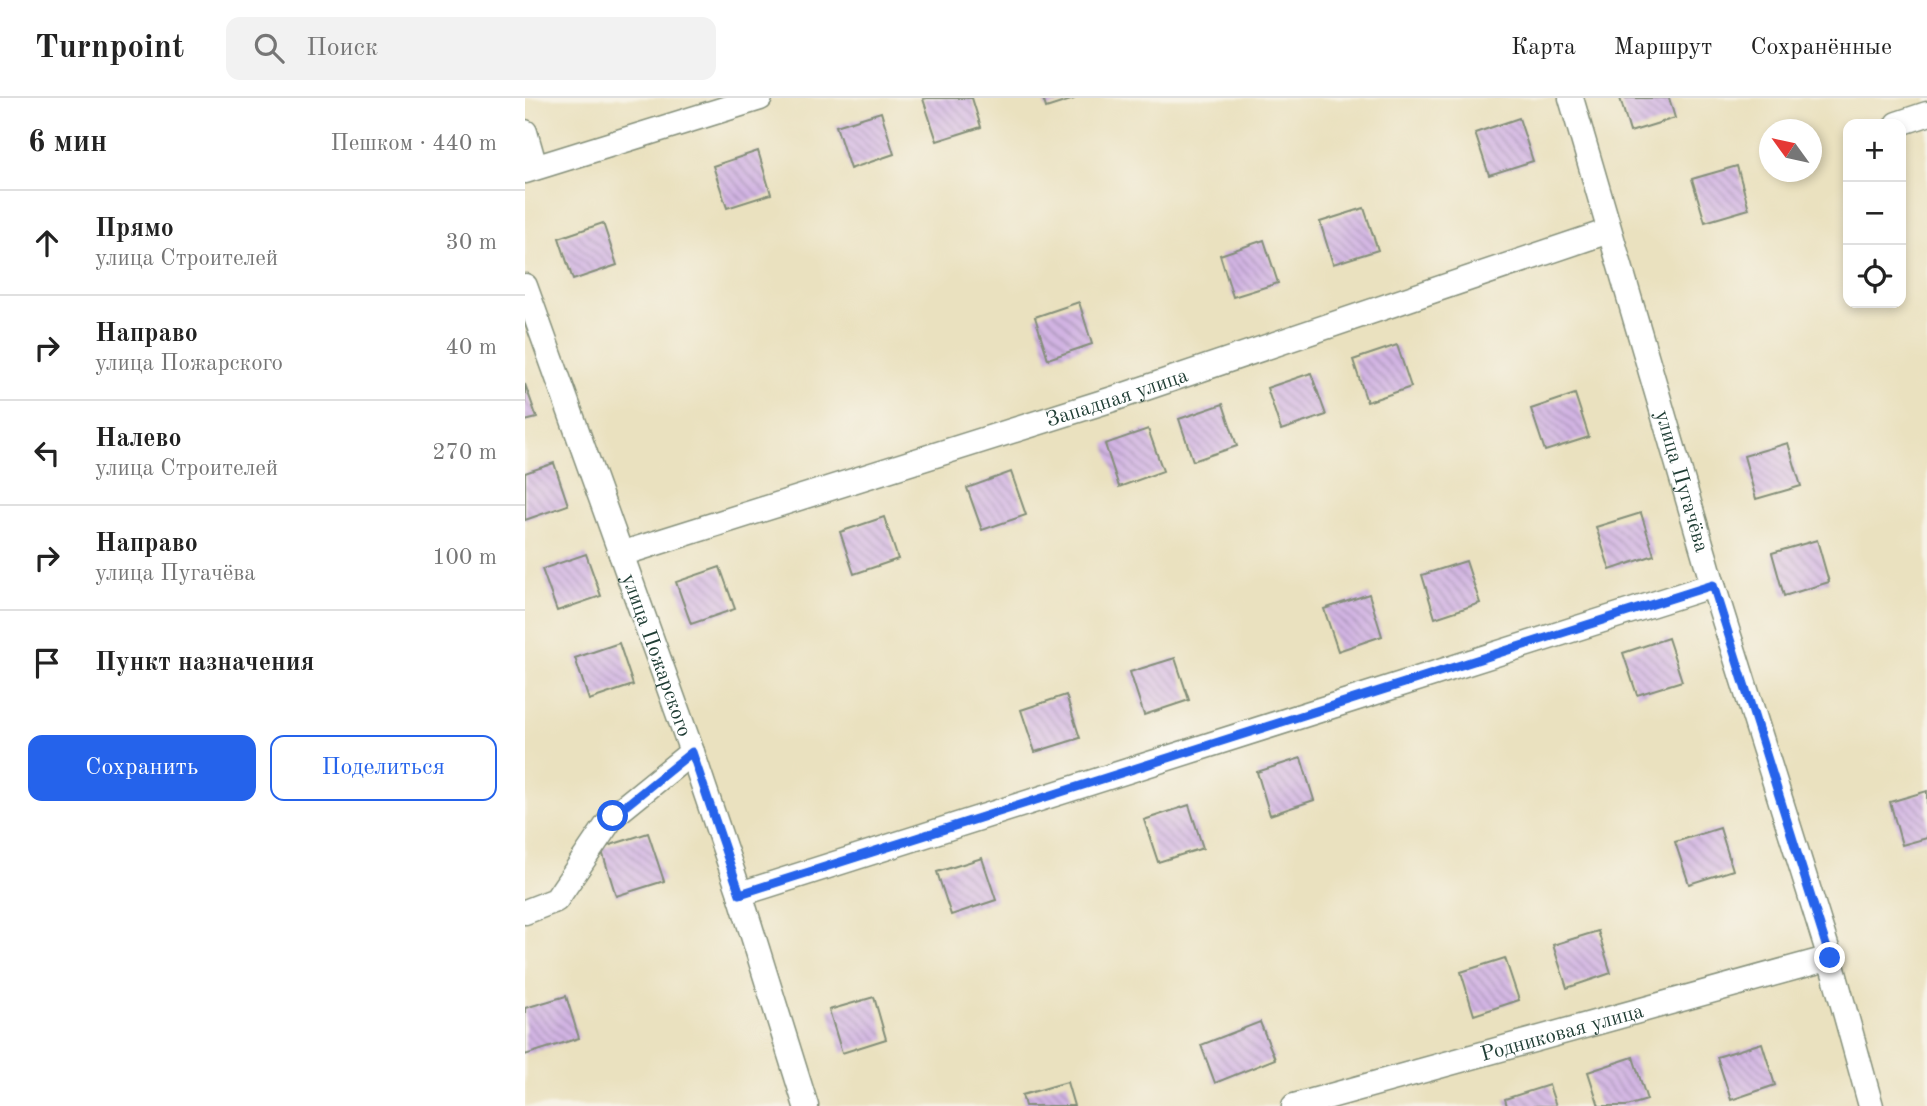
<!DOCTYPE html>
<html lang="ru">
<head>
<meta charset="utf-8">
<style>
  :root { --surface:#fff; --page:#f2f2f2; --text:#222; --muted:#767676; --line:#e0e0e0; --accent:#2563eb }
  body { margin:0; font-family:"Old Standard TT",serif; background:var(--page); color:var(--text) }
  .controls { position:absolute; right:21px; top:21px; display:grid; overflow:hidden; border-radius:14px; box-shadow:0 4px 10px #0003 }
  .controls button { width:63px; height:63px; display:grid; place-items:center; padding:0; border:0; border-bottom:2px solid var(--line); background:var(--surface); color:var(--text); font:35px sans-serif }
  .compass { position:absolute; left:1234px; top:21px; width:63px; height:63px; border-radius:50%; background:var(--surface); box-shadow:0 4px 10px #0003; rotate:303deg }
  .stop { position:absolute; width:21px; height:21px; margin:-16px; border:5px solid #2563eb; border-radius:50%; background:#fff }
  .stop.end { background:#2563eb; border-color:#fff; box-shadow:0 2px 7px #0008 }
  .list { margin:0; padding:0; list-style:none }
  h2 { display:flex; justify-content:space-between; align-items:center; height:91px; margin:0; padding:0 28px; font-size:30px }
  h2 small { font-size:23px; font-weight:400; color:var(--muted) }
  .list li { display:grid; grid-template-columns:46px 1fr auto; gap:21px; align-items:center; box-sizing:border-box; height:105px; padding:0 28px; border-top:2px solid var(--line) }
  .list b { display:block; font-size:26px; white-space:nowrap }
  .list p { margin:0; font-size:23px; white-space:nowrap; color:var(--muted) }
  .list em { font-size:23px; font-style:normal; color:var(--muted) }
  .actions { display:flex; gap:14px; padding:21px 28px }
  .actions a { flex:1; padding:16px 0; border:2px solid var(--accent); border-radius:14px; text-align:center; font-size:24px; color:var(--accent) }
  .actions .main { background:var(--accent); color:#fff }
  .icon { flex:none; width:38px; height:38px; fill:none; stroke:currentColor; stroke-width:2; stroke-linecap:round; stroke-linejoin:round }
  .map { position:relative; flex:none; width:1402px; height:1008px; overflow:hidden }
  header { display:flex; align-items:center; gap:42px; box-sizing:border-box; height:98px; padding:0 35px; background:var(--surface); border-bottom:2px solid var(--line) }
  header strong { font-size:33px }
  nav { display:flex; gap:38px; margin-inline-start:auto; font-size:24px }
  .search { width:490px; height:63px; background:var(--page); display:flex; align-items:center; gap:18px; box-sizing:border-box; padding:0 24px; border-radius:14px; color:var(--muted); font-size:26px }
  main { display:flex }
  aside { flex:1; background:var(--surface) }
  .map>svg:first-child { display:block }
  .building { fill:url(#building-back-hatch) }
  .lines { fill:none; stroke-linecap:round; stroke-linejoin:round }
  .minor-casing { stroke:#848f7a; stroke-width:27 }
  .minor { stroke:#fff; stroke-width:24 }
  .route { stroke:#2563eb; stroke-width:9 }
  .labels { text-anchor:middle; stroke-width:5; stroke-linejoin:round; paint-order:stroke }
  .street-label { font-size:21px; fill:#1f3d34; stroke:#f7f3e8 }
</style>
</head>
<body>
<header>
<strong>Turnpoint</strong>
<div class="search"><svg class="icon" aria-label="search" viewBox="0 0 24 24"><circle cx="10" cy="10" r="6"/><path d="M15 15l6 6"/></svg>Поиск</div>
<nav><a>Карта</a><a>Маршрут</a><a>Сохранённые</a></nav>
</header>
<main>
<aside>
<h2>6 мин<small>Пешком · 440 m</small></h2>
<ul class="list">
<li><svg class="icon" aria-label="ahead" viewBox="0 0 24 24"><path d="M12 20V5M6 11l6-6 6 6"/></svg><div><b>Прямо</b><p>улица Строителей</p></div><em>30 m</em></li>
<li><svg class="icon" aria-label="right" viewBox="0 0 24 24"><path d="M7 20v-9h11M14 6l5 5-5 5"/></svg><div><b>Направо</b><p>улица Пожарского</p></div><em>40 m</em></li>
<li><svg class="icon" aria-label="left" viewBox="0 0 24 24"><path d="M17 20v-9H6M10 6l-5 5 5 5"/></svg><div><b>Налево</b><p>улица Строителей</p></div><em>270 m</em></li>
<li><svg class="icon" aria-label="right" viewBox="0 0 24 24"><path d="M7 20v-9h11M14 6l5 5-5 5"/></svg><div><b>Направо</b><p>улица Пугачёва</p></div><em>100 m</em></li>
<li><svg class="icon" aria-label="arrive" viewBox="0 0 24 24"><path d="M6 21V4h12l-3 4 3 4H6"/></svg><div><b>Пункт назначения</b></div></li>
</ul>
<div class="actions"><a class="main">Сохранить</a><a>Поделиться</a></div>
</aside>
<div class="map">
<svg width="1402" height="1008" viewBox="0 0 1402 1008">
  <defs>
    <pattern id="building-back-hatch" width="6" height="6" patternUnits="userSpaceOnUse" patternTransform="scale(1.75)"><rect width="6" height="6" fill="#d2b4e3"/><path d="M-1 5l2 2M0 0l6 6M5-1l2 2" fill="none" stroke="#aa94b9"/></pattern>
  </defs>
  <rect width="100%" height="100%" fill="#f7f3e8"/>
  <filter id="ink" filterUnits="userSpaceOnUse"><feTurbulence type="fractalNoise" baseFrequency=".0143" numOctaves="2"/><feDisplacementMap in="SourceGraphic" scale="14" xChannelSelector="R" yChannelSelector="G"/><feConvolveMatrix kernelMatrix="1 2 1 2 8 2 1 2 1" color-interpolation-filters="sRGB"/></filter>
  <filter id="wash" filterUnits="userSpaceOnUse"><feTurbulence type="fractalNoise" baseFrequency=".00686" numOctaves="4" result="noise"/><feDisplacementMap in="SourceGraphic" scale="28" xChannelSelector="R" yChannelSelector="G"/><feGaussianBlur stdDeviation="1.57" result="paint"/><feColorMatrix in="noise" values="0 0 0 0 0 0 0 0 0 0 0 0 0 0 0 0 0 1.4 0 .05"/><feComposite in="paint" operator="in"/></filter>
  <g filter="url(#wash)">
    <rect width="100%" height="100%" fill="#eae1bf"/>
    <g id="blocks">
      <path class="building" d="M402 0H447L456 29 412 43 398 1Z
        M518 0H549V1L521 10Z
        M1095 0H1144L1150 20 1105 34Z
        M356 14 369 56 325 71 311 28Z
        M994 20 1008 63 964 77 950 35Z
        M233 53 246 96 202 110 188 68Z
        M1212 68 1224 111 1180 124 1167 81Z
        M839 110 853 152 808 166 795 124Z
        M78 125 92 167 48 182 34 140Z
        M739 142 753 185 708 199 695 157Z
        M554 204 567 246 523 261 510 219Z
        M872 247 886 289 842 304 828 262Z
        M786 275 801 317 756 332 742 290Z
        M0 286 12 320 0 323Z
        M1050 296 1064 339 1020 353 1006 311Z
        M698 306 712 348 668 363 654 321Z
        M623 331 638 373 594 389 580 346Z
        M1263 345 1276 388 1231 401 1219 358Z
        M29 365 43 407 0 422V375Z
        M486 374 501 417 457 432 442 390Z
        M1116 415 1129 457 1085 472 1071 429Z
        M359 419 373 461 329 476 315 434Z
        M1292 442 1304 484 1259 498 1247 455Z
        M61 456 76 498 32 513 17 471Z
        M941 463 955 505 910 520 897 477Z
        M195 469 210 511 166 526 151 484Z
        M844 496 857 538 813 553 799 511Z
        M1143 540 1157 583 1112 597 1098 555Z
        M94 545 108 587 64 602 50 560Z
        M650 560 664 602 619 617 605 574Z
        M541 597 555 640 510 654 496 612Z
        M776 660 789 702 745 717 732 674Z
        M1402 693V740L1377 747 1365 704Z
        M664 707 678 750 633 764 619 722Z
        M1195 730 1208 772 1164 786 1150 744Z
        M123 735 139 783 91 798 76 750Z
        M457 760 471 802 426 817 412 774Z
        M1073 833 1086 875 1042 890 1028 847Z
        M980 860 994 902 949 917 936 874Z
        M41 898 54 940 0 957V910Z
        M349 899 361 941 317 955 304 912Z
        M735 924 750 961 690 985 676 947Z
        M1237 945 1250 987 1206 1002 1192 959Z
        M1108 959 1122 1002 1102 1008H1074L1063 974Z
        M542 984 549 1008H500L497 997Z
        M1024 987 1031 1008H982L980 1001Z"/>
    </g>
  </g>
  <g filter="url(#ink)">
    <use href="#blocks" fill-opacity="0" stroke="#848f7a" stroke-width="2"/>
    <g class="lines">
      <g class="minor-casing">
        <g id="minor">
          <path id="s1" d="M1046 0 1188 487 1305 860 1346 1008"/>
          <path d="M1372 26 1402 16"/>
          <path d="M0 34 10 69"/>
          <path d="M0 73 235 0"/>
          <path id="s2" d="M0 188 167 654 215 796 281 1008"/>
          <path id="s3" d="M96 456 588 301 1084 133"/>
          <path d="M215 796 1188 487"/>
          <path d="M0 814 31 802 88 718 167 654"/>
          <path id="s4" d="M769 1008 1305 860"/>
        </g>
      </g>
      <use href="#minor" class="minor"/>
    </g>
  </g>
  <g class="lines" filter="url(#ink)">
    <path class="route" d="M88 718 167 654 215 796 1188 487 1305 860"/>
  </g>
  <g class="labels">
    <g class="street-label">
      <text dy="7" stroke="none"><textPath href="#s3" startOffset="520">Западная улица</textPath></text>
      <text dy="7" stroke="none"><textPath href="#s1" startOffset="399">улица Пугачёва</textPath></text>
      <text dy="7" stroke="none"><textPath href="#s2" startOffset="392">улица Пожарского</textPath></text>
      <text dy="7" stroke="none"><textPath href="#s4" startOffset="278">Родниковая улица</textPath></text>
    </g>
  </g>
</svg>
<div class="controls">
<button>+</button>
<button>−</button>
<button><svg class="icon" aria-label="locate" viewBox="0 0 24 24"><circle cx="12" cy="12" r="6"/><path d="M12 2v4M12 18v4M2 12h4M18 12h4"/></svg></button>
</div>
<svg class="compass" viewBox="-18 -18 36 36"><path d="M0-13l5 13h-10z" fill="#e53935"/><path d="M0 13l5-13h-10z" fill="#767676"/></svg>
<div class="stop" style="left:88px;top:718px"></div>
<div class="stop end" style="left:1305px;top:860px"></div>
</div>
</main>
</body>
</html>
